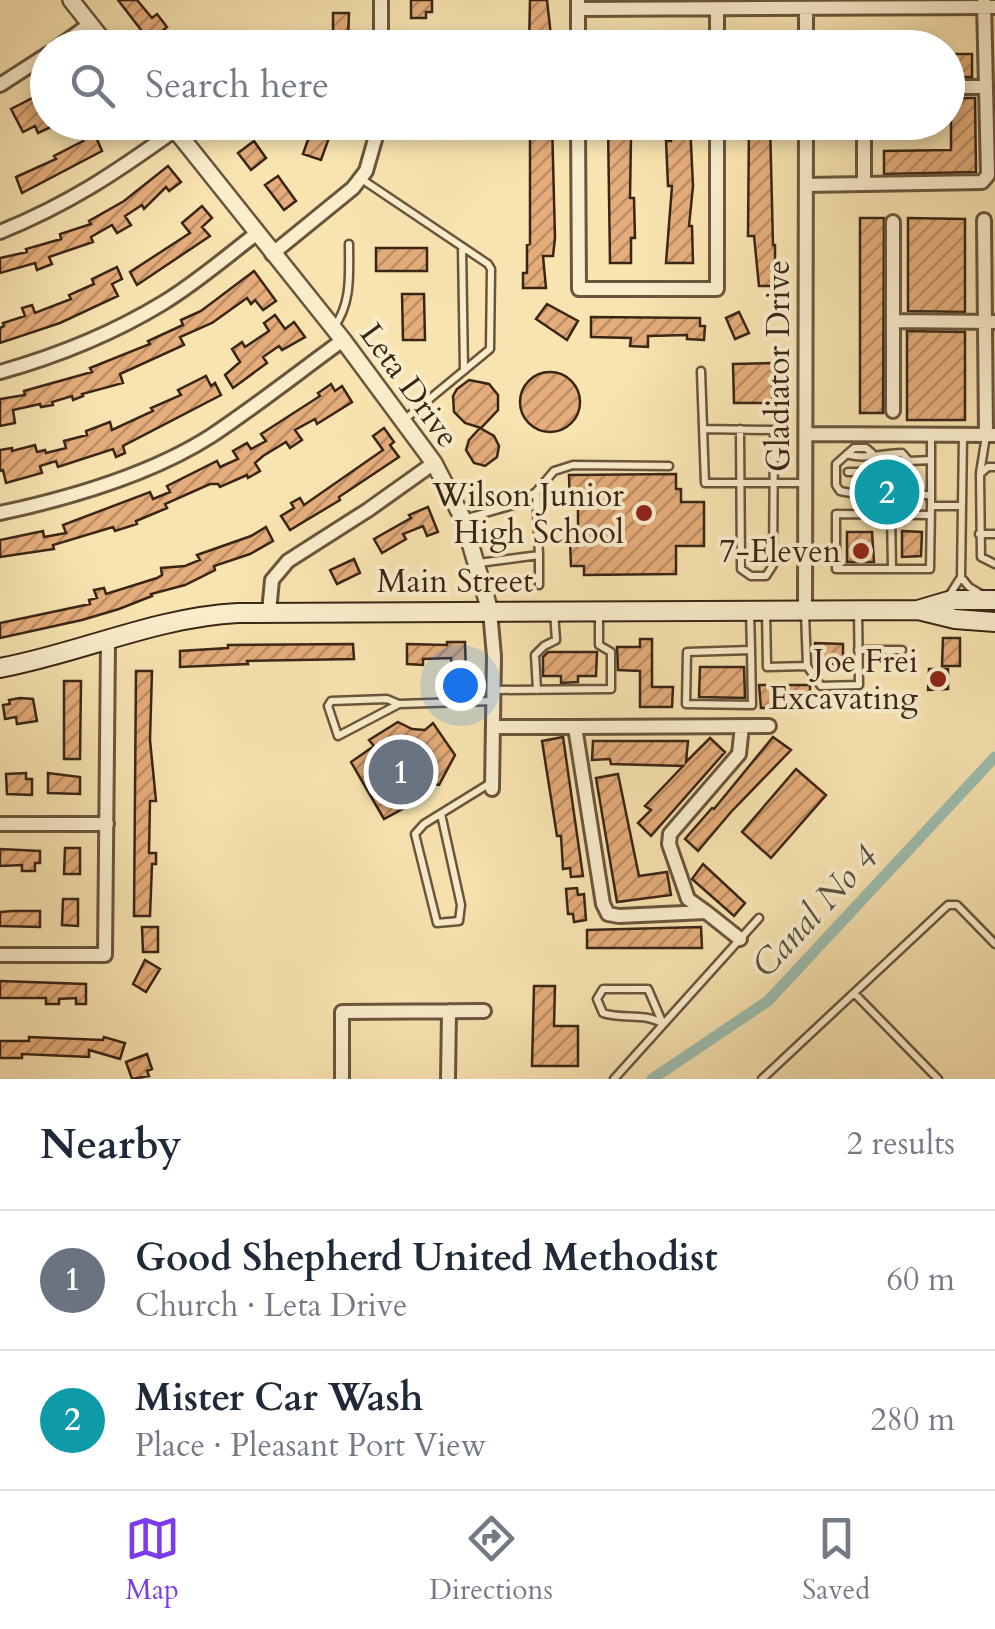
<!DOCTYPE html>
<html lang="en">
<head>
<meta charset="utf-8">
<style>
  :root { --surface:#fff; --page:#f2f2f3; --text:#1f2937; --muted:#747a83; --line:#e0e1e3; --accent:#7c3aed }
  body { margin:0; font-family:Cardo,serif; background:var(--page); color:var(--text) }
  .you { position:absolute; left:460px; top:685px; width:35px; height:35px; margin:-25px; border:8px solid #fff; border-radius:50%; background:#1a73e8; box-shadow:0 0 0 15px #1a73e833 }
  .badge { display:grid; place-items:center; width:65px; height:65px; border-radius:50%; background:var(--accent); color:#fff; font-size:32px; font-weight:700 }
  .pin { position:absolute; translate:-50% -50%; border:5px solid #fff; box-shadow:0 2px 10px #0006 }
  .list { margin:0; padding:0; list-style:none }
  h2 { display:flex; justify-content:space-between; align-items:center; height:130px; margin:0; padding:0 40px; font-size:42px }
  h2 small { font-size:32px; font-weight:400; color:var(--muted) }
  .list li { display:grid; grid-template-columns:65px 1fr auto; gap:30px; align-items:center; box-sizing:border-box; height:140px; padding:0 40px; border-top:2px solid var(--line) }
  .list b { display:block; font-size:38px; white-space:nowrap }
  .list p { margin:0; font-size:32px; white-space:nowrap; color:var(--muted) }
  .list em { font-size:32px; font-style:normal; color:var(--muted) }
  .icon { flex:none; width:55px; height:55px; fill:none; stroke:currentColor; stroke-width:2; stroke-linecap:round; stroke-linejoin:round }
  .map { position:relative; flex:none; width:995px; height:1079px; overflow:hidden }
  .search { position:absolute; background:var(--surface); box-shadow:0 5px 15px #0003; left:30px; right:30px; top:30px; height:110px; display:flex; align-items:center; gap:25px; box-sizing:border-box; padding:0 35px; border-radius:55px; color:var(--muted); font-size:38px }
  .sheet { height:410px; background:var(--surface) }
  nav { display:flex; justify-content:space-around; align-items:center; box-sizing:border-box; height:140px; border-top:2px solid var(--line); background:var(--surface); font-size:28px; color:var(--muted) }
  nav a { display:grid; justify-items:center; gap:5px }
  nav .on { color:var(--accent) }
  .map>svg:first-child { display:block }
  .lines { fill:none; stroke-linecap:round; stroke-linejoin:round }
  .canal { stroke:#9dbeb0; stroke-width:11 }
  .building { fill:url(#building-hatch); stroke:#3a2515; stroke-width:2.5 }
  .service-casing { stroke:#6a553c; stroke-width:11 }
  .minor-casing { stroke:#6a553c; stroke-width:18 }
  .tertiary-casing { stroke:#6a553c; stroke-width:20 }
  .secondary-casing { stroke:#3a2515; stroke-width:22 }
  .service { stroke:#faedcc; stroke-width:6 }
  .minor { stroke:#faedcc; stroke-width:12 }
  .tertiary { stroke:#faedcc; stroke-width:15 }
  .secondary { stroke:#faedcc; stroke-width:18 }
  .poi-dot { fill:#8f2418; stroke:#faedcc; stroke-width:4 }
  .labels { text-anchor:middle; stroke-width:8; stroke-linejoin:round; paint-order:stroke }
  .street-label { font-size:32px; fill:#3a2515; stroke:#faedcc }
  .poi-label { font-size:32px; fill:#3a2515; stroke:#faedcc; text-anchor:end }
  .water-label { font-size:35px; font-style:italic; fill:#585344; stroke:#faedcc }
</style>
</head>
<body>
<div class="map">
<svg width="995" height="1079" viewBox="0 0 995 1079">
  <defs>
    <pattern id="building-hatch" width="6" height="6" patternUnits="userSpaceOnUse" patternTransform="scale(2.5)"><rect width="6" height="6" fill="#e5ad7b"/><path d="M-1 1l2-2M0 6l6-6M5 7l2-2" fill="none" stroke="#bb8d64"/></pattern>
  </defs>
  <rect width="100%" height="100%" fill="#f8e4b1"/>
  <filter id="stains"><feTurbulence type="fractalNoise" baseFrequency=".002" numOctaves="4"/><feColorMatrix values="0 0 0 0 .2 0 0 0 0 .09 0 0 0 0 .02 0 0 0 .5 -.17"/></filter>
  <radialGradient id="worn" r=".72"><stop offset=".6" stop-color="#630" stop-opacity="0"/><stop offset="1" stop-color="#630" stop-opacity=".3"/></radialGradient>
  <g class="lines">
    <path class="canal" d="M652 1079 768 1001 995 757"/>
  </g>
  <path class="building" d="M118 0H137L152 18 157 14 167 27 161 32 170 42 163 48H155Z
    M411 0H432V12H426V18H411Z
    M530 0H547L551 36H542V48H529Z
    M333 13H349L348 39H333Z
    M948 54H972V77H948Z
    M48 90V106L41 109 51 127 38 133 35 126 23 132 11 109Z
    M951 98H975L976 172 884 174V151L951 150Z
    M530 122H552L555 238 553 256H543L546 288H523V273H527V245L530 244Z
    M618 122H634L635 137H631L630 198H634L635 238H631V263H610L608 125Z
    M672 122 690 123 693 186 689 226H692L693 263H666L672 186H668L666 140 671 141Z
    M749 122H770L773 245H775V271H783L784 286H759L754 236H748Z
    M312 128 330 135 321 160 303 154Z
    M94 132 102 151 22 193 16 177 56 159 54 156 83 141 81 136Z
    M254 141 266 158 251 170 238 153Z
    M168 166 181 182 169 191 166 187 144 209 142 205 125 216 131 225 117 233 112 225 91 237 93 242 49 257 52 264 37 270 35 263 0 273V258L27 252 26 249 61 239 60 234 91 224 89 221 124 201Z
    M278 176 296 201 284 210 265 185Z
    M202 206 212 218 202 227 210 236 137 285 130 272 190 233 182 223Z
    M860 218H884L883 413H860Z
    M908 218 965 219V312L908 311Z
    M376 248H427V271H376Z
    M117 267 122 279 112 284 118 296 60 323 0 343V328L4 326 3 323 25 316 22 308 32 305 35 313 71 299 69 295 94 284 92 279Z
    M254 271 276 301 263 310 255 300 251 304 247 298 212 323 180 337 184 345 120 374 123 383 82 394 83 396 73 400 72 396 52 402 53 405 41 407 40 404 13 410 15 423 0 426V399L25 395 24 391 92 372 90 368 150 344 148 341 183 325 181 320 201 311Z
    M402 294H424L425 340H403Z
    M547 304 578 321 567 340 536 319Z
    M739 312 749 333 735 339 726 318Z
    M275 315 285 329 294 322 305 337 282 350 279 346 263 357 267 363 233 388 225 375 240 362 232 349 242 342 245 347 269 331 264 323Z
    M591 317 700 318V326H705L704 340 687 339V335L648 336V347L630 346 631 338 591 337Z
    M907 331 965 332V420H907Z
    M772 363 773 403H734L733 364Z
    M520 402a30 30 0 1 1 60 0a30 30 0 1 1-60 0Z
    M206 376 211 386 215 383 221 395 123 446 125 453 116 457 113 449 58 467 56 461 40 466 42 473 6 483 3 470 0 471V450L12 448V451L35 445 37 452 45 450 46 453 66 448 64 441 87 435 86 431 110 422 112 430 153 411 151 408 181 395 178 390Z
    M469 380 489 384 498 395V410L481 428 465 423 454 412 453 396 457 389Z
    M331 384 335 391 342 386 352 402 317 424 315 419 295 430 302 440 290 448 286 442 263 456 255 463 260 471 248 478 247 475 220 487 218 484H210L165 504 167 508 136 521 137 524 115 531 113 527 53 545 54 549 0 557V540L43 531 44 537 66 533 63 525 150 492 153 499 170 492 167 486 217 461 220 467 238 459 233 451 247 443 251 449 266 441 261 434 320 396 318 393Z
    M384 428 394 442 390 445 399 457 339 497 340 500 290 530 281 516 294 508 291 503 300 498 304 505 383 450 373 436Z
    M480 428 494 436 499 446 497 457 485 466 474 463 466 450 469 440Z
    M676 474V489H681V502H704V546H676V574L584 575V566H571L570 541H578V505H570L569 475Z
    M862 484H874V489H909L906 494 909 501 867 500 869 494Z
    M428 507 438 532 427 536 423 526 403 534 406 539 382 553 374 539 411 518 409 515Z
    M266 527 273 541 250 554 214 566 215 570 185 585 151 594 152 596 119 609 82 620 0 638V623L90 604 89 600 97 598 94 590 104 588 106 594 157 578 162 575 161 568 185 566 200 560 197 555 251 536Z
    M902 531 922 532 921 556 902 557Z
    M847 532H872L874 562H847Z
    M354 559 360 573 337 584 330 570Z
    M943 638H960V666H942Z
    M640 639H652V687H673L672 707H640V671L618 670 617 647H640Z
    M447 642H465L466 675H452L451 658 423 659V665L407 664V644L447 645Z
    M815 643 843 644V664H815Z
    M353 644 354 659 247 661 248 664 180 667V651L228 648V645Z
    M548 652H597L596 676H578V682L561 683V676H543V657Z
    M700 667H744L745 698 699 697Z
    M929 669H948V689L928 690Z
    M136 671H152L150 740 156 801H150L149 853H156V864H152L150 916H134Z
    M64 681H81L80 759H64Z
    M759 685H810V708H761Z
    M20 698 33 699 37 721 17 724 16 717 5 719 3 705 10 704 9 700Z
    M398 722 412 729 425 730 433 723 455 755 439 785 426 783 417 801 384 819 351 762 374 746 369 740Z
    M563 737 583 876 571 877 570 868 563 869 561 836H557L542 741Z
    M773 737 791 750 731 812 698 851 685 839 712 808 714 809Z
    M710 738 725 752 651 836 638 823 651 810 645 806 683 766 611 764 610 759 592 760 593 741H688L686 762Z
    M796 769 826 795 771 858 742 832Z
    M26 773V779H32V795L7 794 6 774Z
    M48 773 80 777V794L48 793Z
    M618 774 639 876 667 872 671 895 617 902 596 778Z
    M65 848H80V874H64Z
    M0 849 40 851V863H35V871H22V865L0 866Z
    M703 864 745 903 734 916 692 879Z
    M577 888 578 895 584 894 586 920 574 922 573 914H568L566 889Z
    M63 899H78V926L62 925Z
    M12 911H40V927L0 926V912Z
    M142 927H158V952H143Z
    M701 927 702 948H587V930Z
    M145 960 160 969 146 992 133 984Z
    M0 981 86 984V1004H76V998L59 999V1004H46V998H0Z
    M534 986H555L554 1026H578V1066H532Z
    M29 1037 103 1040 104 1037 125 1043 120 1059 89 1050V1057L22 1054V1058H0V1041H29Z
    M147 1054 152 1069 147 1071 149 1076 132 1079 126 1062Z"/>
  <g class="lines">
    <g class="service-casing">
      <path id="service" d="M360 178 488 264 491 269 490 349 404 420
        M462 247 464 370
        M334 327C352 303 349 273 349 244
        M701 371 705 483H804
        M704 429 772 430 774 434 773 565 766 576H751L741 569 740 429
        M847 454C863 460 884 453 902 453L909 461
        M909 461 931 460
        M995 467H988L980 474 981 557 995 564
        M848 472H904L909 461
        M980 473 986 436
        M536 492 539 555
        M862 495 840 491 836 485V464L854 448H866L872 453
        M913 495H931
        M931 506V434
        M891 514 892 569
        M930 515 836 514V569H930L931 506H962
        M464 519 517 504 536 492 554 471 573 465 669 466
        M979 534H995
        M479 563 539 555V585
        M961 577 963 435
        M947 599 961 577 969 587 981 594
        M750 611 751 650 687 652 686 704 752 705 751 650
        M766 611 767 667 807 666 805 614
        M858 650H902
        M807 666 821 686 859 685 858 611
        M494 690 611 689V652L599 645V612
        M537 690 535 655 544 646 556 640 554 612
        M399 704 387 699 331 701 328 706 338 736 399 704 493 701
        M441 814 461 905 459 921 437 923 415 834 424 824 492 782
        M603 989H648L663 1024C645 1012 623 1020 603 1013L597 999Z
        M854 993 938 1079
        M614 1079 759 918
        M762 1079 948 905H957L995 944"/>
    </g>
    <g class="minor-casing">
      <path id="minor" d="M578 0V48
        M578 9 995 7
        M57 48 90 24
        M381 48V0
        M717 48V9
        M806 48V8
        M0 85 48 54
        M948 87H986
        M578 122 579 289H717V122
        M864 122V184
        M806 185 982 182 988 175 984 2
        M984 220 986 435
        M893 222V411
        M0 232C69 204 115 173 175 130
        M272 254 353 188 366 171 380 122
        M893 321 995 322
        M0 372C57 356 112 334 163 303 196 283 226 257 256 234
        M806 434 995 435
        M0 513C70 498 150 475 211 436 256 406 299 372 343 340
        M805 610 806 122
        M490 611 494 656 492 789
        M269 612 272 580 288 561 368 510 434 463
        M494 727H575L603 904 608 914 619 916 706 912 688 899 669 844 670 834 739 754 742 726
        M575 727 769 726
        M0 824H107
        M706 912 740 939
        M0 955H105L108 642
        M342 1079V1012L484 1011
        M448 1079 449 1011"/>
    </g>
    <g class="tertiary-casing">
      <path id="tertiary" d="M71 0 109 48
        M169 122 343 340 434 463 463 519 490 611"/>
    </g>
    <g class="secondary-casing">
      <path id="secondary" d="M918 610 952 600H995
        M0 668C80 653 157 617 238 613L918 610 955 619 995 622"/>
    </g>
    <use href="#service" class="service"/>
    <use href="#minor" class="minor"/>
    <use href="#tertiary" class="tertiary"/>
    <use href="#secondary" class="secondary"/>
  </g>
  <g class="poi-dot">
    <circle cx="644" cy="513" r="10"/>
    <circle cx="861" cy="551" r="10"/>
    <circle cx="938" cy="679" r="10"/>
  </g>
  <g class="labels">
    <g class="street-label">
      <text transform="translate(778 366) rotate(-90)" y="11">Gladiator Drive</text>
      <text transform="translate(410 385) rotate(54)" y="11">Leta Drive</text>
      <text x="455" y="592">Main Street</text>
    </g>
    <g class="poi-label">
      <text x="624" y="506">Wilson Junior<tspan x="624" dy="37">High School</tspan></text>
      <text x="841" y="562">7-Eleven</text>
      <text x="918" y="672">Joe Frei<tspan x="918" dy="37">Excavating</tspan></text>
    </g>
    <g class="water-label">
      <text transform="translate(814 911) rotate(-47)" y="12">Canal No 4</text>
    </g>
  </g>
  <rect width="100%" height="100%" filter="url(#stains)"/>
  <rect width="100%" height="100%" fill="url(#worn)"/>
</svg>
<div class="you"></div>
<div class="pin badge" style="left:401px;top:772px;background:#6b7280">1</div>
<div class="pin badge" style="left:887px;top:492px;background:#0f9aa8">2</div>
<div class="search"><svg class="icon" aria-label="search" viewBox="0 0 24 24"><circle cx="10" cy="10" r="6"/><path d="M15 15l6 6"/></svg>Search here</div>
</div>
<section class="sheet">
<h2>Nearby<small>2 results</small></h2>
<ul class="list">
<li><span class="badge" style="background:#6b7280">1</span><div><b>Good Shepherd United Methodist</b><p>Church · Leta Drive</p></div><em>60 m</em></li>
<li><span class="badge" style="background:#0f9aa8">2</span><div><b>Mister Car Wash</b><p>Place · Pleasant Port View</p></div><em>280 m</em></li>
</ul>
</section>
<nav>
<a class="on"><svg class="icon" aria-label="map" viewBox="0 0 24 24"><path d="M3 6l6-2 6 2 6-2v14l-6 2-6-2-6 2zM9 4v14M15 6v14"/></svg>Map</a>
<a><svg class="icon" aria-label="directions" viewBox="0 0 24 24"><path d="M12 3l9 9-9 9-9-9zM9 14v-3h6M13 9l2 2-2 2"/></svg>Directions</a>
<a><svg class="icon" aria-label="saved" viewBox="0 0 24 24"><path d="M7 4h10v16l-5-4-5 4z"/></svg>Saved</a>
</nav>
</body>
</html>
